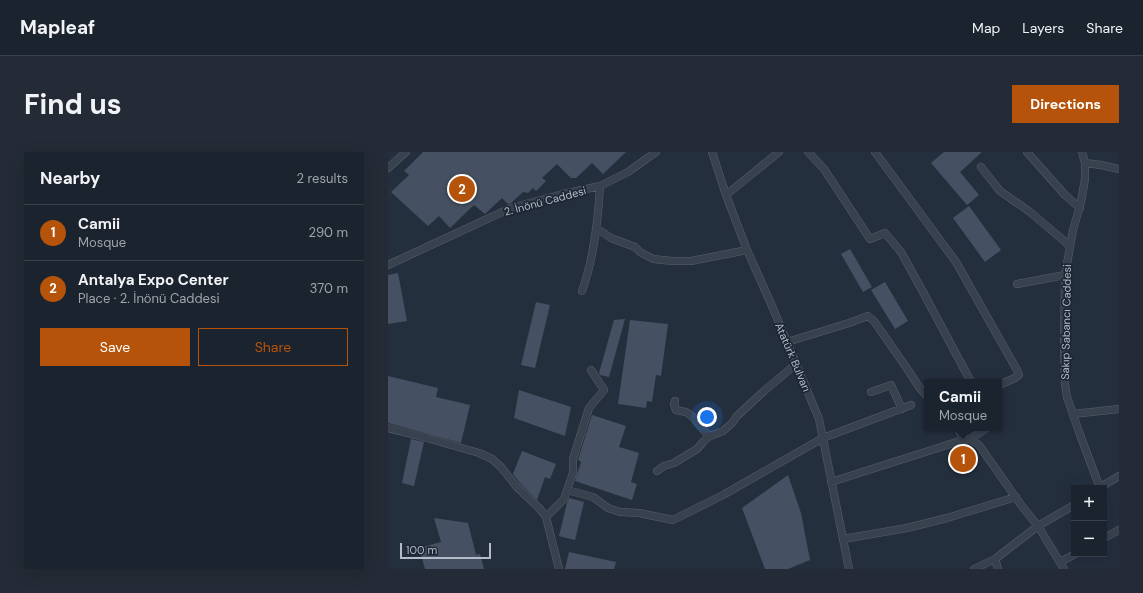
<!DOCTYPE html>
<html lang="en">
<head>
<meta charset="utf-8">
<style>
  :root { --surface:#1b232e; --page:#242b36; --text:#f1f3f6; --muted:#a0a4aa; --line:#39404a; --accent:#b45309 }
  body { margin:0; font-family:"DM Sans",sans-serif; background:var(--page); color:var(--text) }
  .controls { position:absolute; right:12px; bottom:12px; display:grid; overflow:hidden; border-radius:0px; box-shadow:0 4px 16px #0002 }
  .controls button { width:36px; height:36px; display:grid; place-items:center; padding:0; border:0; border-bottom:1px solid var(--line); background:var(--surface); color:var(--text); font:20px sans-serif }
  .scale { position:absolute; left:12px; bottom:10px; width:91px; box-sizing:border-box; padding-left:4px; border:2px solid #b4bcc9; border-top:0; font-size:11px; line-height:14px; white-space:nowrap; color:#b4bcc9; -webkit-text-stroke:3px #1d2633; paint-order:stroke }
  .you { position:absolute; left:319px; top:265px; width:14px; height:14px; margin:-10px; border:3px solid #fff; border-radius:50%; background:#1a73e8; box-shadow:0 0 0 6px #1a73e833 }
  .badge { display:grid; place-items:center; width:26px; height:26px; border-radius:50%; background:var(--accent); color:#fff; font-size:13px; font-weight:700 }
  .pin { position:absolute; translate:-50% -50%; border:2px solid #fff; box-shadow:0 1px 4px #0006 }
  .popup { position:absolute; left:536px; top:227px; width:78px; height:52px; box-sizing:border-box; display:grid; place-content:center; border-radius:0px; background:var(--surface); filter:drop-shadow(0 1px 3px #0005); font-size:13px; white-space:nowrap; color:var(--muted) }
  .popup b { font-size:15px; color:var(--text) }
  .popup::after { content:''; position:absolute; left:50%; top:100%; margin-left:-8px; border:8px solid transparent; border-top-color:var(--surface) }
  .list { margin:0; padding:0; list-style:none }
  h2 { display:flex; justify-content:space-between; align-items:center; height:52px; margin:0; padding:0 16px; font-size:17px }
  h2 small { font-size:13px; font-weight:400; color:var(--muted) }
  .list li { display:grid; grid-template-columns:26px 1fr auto; gap:12px; align-items:center; box-sizing:border-box; height:56px; padding:0 16px; border-top:1px solid var(--line) }
  .list b { display:block; font-size:15px; white-space:nowrap }
  .list p { margin:0; font-size:13px; white-space:nowrap; color:var(--muted) }
  .list em { font-size:13px; font-style:normal; color:var(--muted) }
  .actions { display:flex; gap:8px; padding:12px 16px }
  .actions a { flex:1; padding:9px 0; border:1px solid var(--accent); border-radius:0px; text-align:center; font-size:14px; color:var(--accent) }
  .actions .main { background:var(--accent); color:#fff }
  .map { position:relative; flex:none; width:731px; height:417px; overflow:hidden; border-radius:0px }
  header { display:flex; align-items:center; gap:24px; box-sizing:border-box; height:56px; padding:0 20px; background:var(--surface); border-bottom:1px solid var(--line) }
  header strong { font-size:19px }
  nav { display:flex; gap:22px; margin-inline-start:auto; font-size:14px }
  .intro { display:flex; align-items:center; justify-content:space-between; box-sizing:border-box; height:96px; padding:0 24px }
  h1 { margin:0; font-size:28px }
  .button { padding:10px 18px; border-radius:0px; background:var(--accent); color:#fff; font-size:14px; font-weight:700 }
  main { display:flex; gap:24px; padding:0 24px }
  aside { flex:1; background:var(--surface); border-radius:0px; box-shadow:0 4px 16px #0002 }
  .map>svg:first-child { display:block }
  .building { fill:#455162 }
  .lines { fill:none; stroke-linecap:round; stroke-linejoin:round }
  .minor-casing { stroke:#565f6c; stroke-width:8 }
  .minor { stroke:#38414e; stroke-width:7 }
  .labels { text-anchor:middle; stroke-width:3.5; stroke-linejoin:round; paint-order:stroke }
  .street-label { font-size:11px; fill:#b4bcc9; stroke:#1d2633 }
</style>
</head>
<body>
<header>
<strong>Mapleaf</strong>
<nav><a>Map</a><a>Layers</a><a>Share</a></nav>
</header>
<div class="intro"><h1>Find us</h1><a class="button">Directions</a></div>
<main>
<aside>
<h2>Nearby<small>2 results</small></h2>
<ul class="list">
<li><span class="badge">1</span><div><b>Camii</b><p>Mosque</p></div><em>290 m</em></li>
<li><span class="badge">2</span><div><b>Antalya Expo Center</b><p>Place · 2. İnönü Caddesi</p></div><em>370 m</em></li>
</ul>
<div class="actions"><a class="main">Save</a><a>Share</a></div>
</aside>
<div class="map">
<svg width="731" height="417" viewBox="0 0 731 417">
  <rect width="100%" height="100%" fill="#242f3e"/>
  <path class="building" d="M35 0H238L215 22 204 11 188 26H183L169 12 154 26 158 29 148 39 145 36 140 41 135 40 123 51 120 52 114 46 97 62 86 53 62 76 51 64 40 74 3 40 21 23 16 19Z
    M556 0H594L572 20 591 43 579 53 543 11Z
    M581 54 613 98 597 110 565 66Z
    M462 97 484 135 475 140 453 102Z
    M10 121 19 169 0 172V123Z
    M497 130 520 169 507 177 483 138Z
    M148 150 162 153 147 216 133 213Z
    M237 167 221 225 212 223 211 221 226 168Z
    M242 168 280 172 273 224 268 223 264 250 259 249 258 256 230 252Z
    M0 224 50 236 48 245 82 253 73 291 0 271Z
    M131 238 183 255 177 284 126 266Z
    M204 263 238 274 231 295 251 301 243 330 249 332 244 348 187 329 193 310 190 308Z
    M23 287 36 290 26 334 14 331Z
    M576 293 588 313 575 321 563 301Z
    M134 299 168 312 162 327 157 325 149 348 132 331 125 322Z
    M400 323 413 361 422 408 400 417H377L354 356Z
    M181 346 196 350 187 388 171 384 179 351Z
    M46 366 80 371 88 403 92 402 96 417H37L31 396 53 390Z
    M181 400 228 410 226 417H177Z"/>
  <g class="lines">
    <g class="minor-casing">
      <path id="minor" d="M324 0 338 43 359 98 384 154 431 267 461 417
        M420 0 436 17 482 87 497 81 513 100 535 140 583 230
        M487 0 568 110 629 218 631 223 627 226 611 233
        M639 0 677 43 692 56
        M694 0 697 11V27L693 50 685 78 677 123 676 191 677 232 679 245 691 280 712 336
        M697 11 713 13 731 17
        M593 15 612 39 642 60 682 94
        M0 16 18 0
        M338 43 391 0
        M208 76 223 86 247 95 252 100 265 107 284 109H303L359 98
        M0 113 123 56 175 42 212 34 240 20 268 0
        M629 132 677 123
        M194 139C206 106 210 70 212 34
        M399 190 461 171 480 164 486 169 518 215 531 235 539 244
        M483 240 503 233 514 257
        M287 249 286 253 288 258C292 259 298 259 301 262 309 267 313 278 322 284
        M685 262 731 257
        M0 276 39 286 91 301 104 307 113 315 128 334 152 357 158 365 171 417
        M570 276 575 288
        M582 287 599 276
        M269 319 276 314 286 311 309 297 316 289 322 284 335 279 344 271 349 264 376 239 408 212
        M443 330 575 288 582 287 591 293 633 353 650 374 676 417
        M711 336 731 324
        M179 338 205 345 220 356 232 360 251 361 285 368 335 343 435 286 523 253
        M158 365 176 347 185 321V307L201 256 216 238 203 218
        M716 386 731 378
        M455 387 519 376 559 366 628 345
        M607 407 610 417
        M672 410 687 402
        M586 417 607 407 650 374 686 353"/>
    </g>
    <use href="#minor" class="minor"/>
  </g>
  <g class="labels">
    <g class="street-label">
      <text transform="translate(157 49) rotate(-15)" y="4">2. İnönü Caddesi</text>
      <text transform="translate(678 170) rotate(-89)" y="4">Sakıp Sabancı Caddesi</text>
      <text transform="translate(405 205) rotate(67)" y="4">Atatürk Bulvarı</text>
    </g>
  </g>
</svg>
<div class="controls">
<button>+</button>
<button>−</button>
</div>
<div class="scale">100 m</div>
<div class="you"></div>
<div class="pin badge" style="left:575px;top:307px">1</div>
<div class="popup"><b>Camii</b>Mosque</div>
<div class="pin badge" style="left:74px;top:37px">2</div>
</div>
</main>
</body>
</html>
